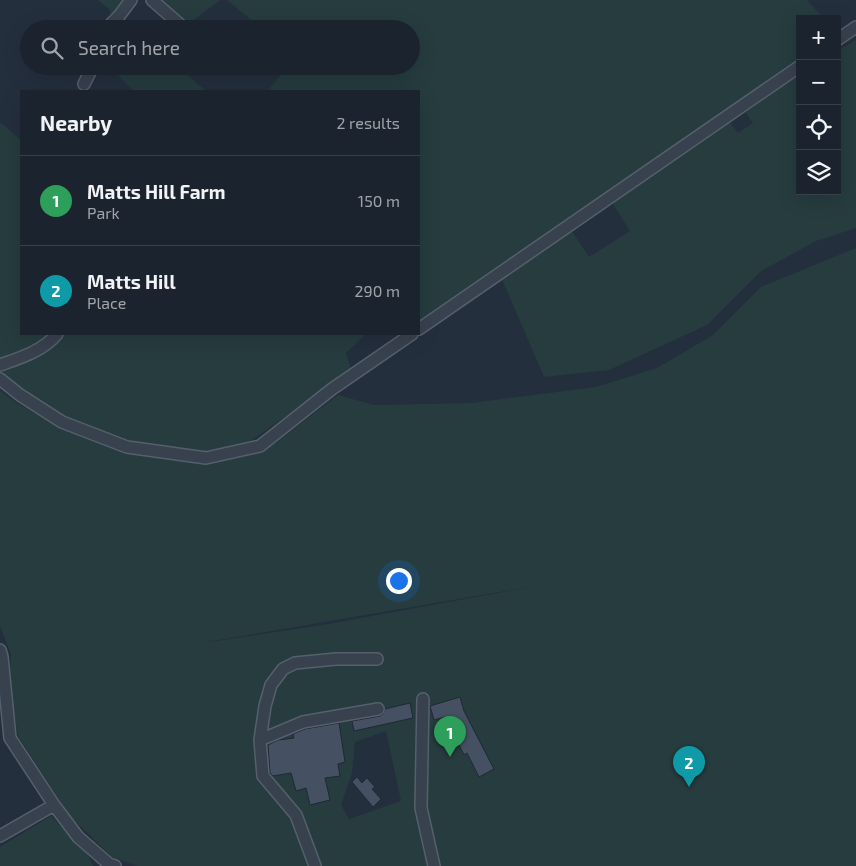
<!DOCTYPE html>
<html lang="en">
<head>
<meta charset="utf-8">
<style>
  :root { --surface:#1b232e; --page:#242b36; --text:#f1f3f6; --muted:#a0a4aa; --line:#39404a; --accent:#1a73e8 }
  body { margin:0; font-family:"Exo 2",sans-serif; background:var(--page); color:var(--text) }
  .controls { position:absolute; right:15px; top:15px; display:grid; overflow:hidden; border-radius:0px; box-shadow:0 5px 20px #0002 }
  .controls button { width:45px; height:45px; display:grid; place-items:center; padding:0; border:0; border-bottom:1px solid var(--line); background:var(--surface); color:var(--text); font:25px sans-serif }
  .you { position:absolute; left:398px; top:580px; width:18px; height:18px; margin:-12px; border:4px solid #fff; border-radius:50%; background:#1a73e8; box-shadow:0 0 0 8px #1a73e833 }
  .badge { display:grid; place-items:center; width:32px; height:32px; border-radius:50%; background:var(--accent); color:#fff; font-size:16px; font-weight:700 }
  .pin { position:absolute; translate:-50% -41px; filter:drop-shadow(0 1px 2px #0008) }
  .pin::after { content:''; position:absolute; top:26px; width:18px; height:15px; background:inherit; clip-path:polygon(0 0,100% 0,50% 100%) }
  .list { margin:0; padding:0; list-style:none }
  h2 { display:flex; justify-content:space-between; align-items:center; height:65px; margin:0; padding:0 20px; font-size:21px }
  h2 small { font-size:16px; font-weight:400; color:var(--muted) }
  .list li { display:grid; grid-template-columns:32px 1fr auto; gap:15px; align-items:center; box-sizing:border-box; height:90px; padding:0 20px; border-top:1px solid var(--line) }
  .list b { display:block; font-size:19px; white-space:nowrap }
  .list p { margin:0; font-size:16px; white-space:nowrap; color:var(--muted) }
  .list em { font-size:16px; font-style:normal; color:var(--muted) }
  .icon { flex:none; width:28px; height:28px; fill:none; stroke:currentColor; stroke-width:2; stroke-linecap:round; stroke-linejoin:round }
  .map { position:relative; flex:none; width:856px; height:866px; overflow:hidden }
  .search { position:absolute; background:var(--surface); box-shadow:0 5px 20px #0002; left:20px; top:20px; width:400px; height:55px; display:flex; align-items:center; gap:12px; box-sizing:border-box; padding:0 18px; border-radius:28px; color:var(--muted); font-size:19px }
  .panel { position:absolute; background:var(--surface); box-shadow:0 5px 20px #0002; left:20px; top:90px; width:400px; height:245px; border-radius:0px }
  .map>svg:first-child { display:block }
  .green { fill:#263c3f; fill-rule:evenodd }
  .building { fill:#455162; stroke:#1f2835 }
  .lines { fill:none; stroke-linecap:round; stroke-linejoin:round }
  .minor-casing { stroke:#565f6c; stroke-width:14 }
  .minor { stroke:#38414e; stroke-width:11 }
</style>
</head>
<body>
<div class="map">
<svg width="856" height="866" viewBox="0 0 856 866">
  <rect width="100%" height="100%" fill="#242f3e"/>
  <path class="green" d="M98 0H123L122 8 112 18 109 9Z
    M158 0H220L186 26Z
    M227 0H807L824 19H800V57L419 325V91H270L268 90 288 66H411V29H262Z
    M123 19 134 29H112Z
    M856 40V228L816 241 761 271 707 325 609 370 544 377 501 277 570 228 589 257 630 231 611 201 728 120 738 133 753 123 743 109 800 74V191H837V51Z
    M109 66H177L206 91H134Z
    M0 122 21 140V334H366L346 353 352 372 336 381 249 442 207 453 150 447 64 418 23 394 0 374Z
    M856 248V866H137L112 857 69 815 18 736 9 685 11 654 0 626V390L15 402 60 427 126 452 204 464 277 442 338 395 374 405 471 403 596 387 657 368 713 335 761 287ZM547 584 328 624 196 644ZM386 731 401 801 349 819 341 805 352 773 355 742Z
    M51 816 87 853 93 866H0V847Z"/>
  <path class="building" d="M460 697 464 711 494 769 479 777 467 753 464 755 445 717 434 720 430 706Z
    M410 703 413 718 354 731 352 721 380 716 383 714 385 709Z
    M339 723 345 762 338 764 340 776 325 778 330 800 310 805 306 788 296 791 291 773 273 776 270 773 268 745 278 740 294 738 293 734 305 729Z
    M357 777 362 783 367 778 375 787 372 789 381 799 373 807 352 782Z"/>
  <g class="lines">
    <g class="minor-casing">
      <path id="minor" d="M152 0 185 29
        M106 29 119 16 131 0
        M837 40 856 27
        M84 84 93 66
        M419 329 800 66
        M0 365C20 358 43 351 57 334
        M0 379 20 395 62 422 127 447 206 458 260 446 332 389 412 334
        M0 650 2 657 10 738 54 805 78 837 109 864 115 866
        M423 699 421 808 434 866
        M260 740 303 722 378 709
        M0 836 54 805
        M315 866 296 815 263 776 260 740 265 706 271 685 283 669 295 663 336 659H377"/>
    </g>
    <use href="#minor" class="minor"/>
  </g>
</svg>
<div class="controls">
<button>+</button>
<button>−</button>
<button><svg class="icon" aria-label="locate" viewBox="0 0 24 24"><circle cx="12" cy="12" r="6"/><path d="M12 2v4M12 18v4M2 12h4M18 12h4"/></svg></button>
<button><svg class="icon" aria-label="layers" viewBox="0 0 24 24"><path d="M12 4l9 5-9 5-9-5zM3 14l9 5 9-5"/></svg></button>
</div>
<div class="you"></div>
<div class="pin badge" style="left:450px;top:757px;background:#2e9e5b">1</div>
<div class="pin badge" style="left:689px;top:787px;background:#0f9aa8">2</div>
<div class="search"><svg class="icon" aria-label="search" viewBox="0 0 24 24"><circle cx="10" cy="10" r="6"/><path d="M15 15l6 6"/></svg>Search here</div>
<section class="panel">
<h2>Nearby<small>2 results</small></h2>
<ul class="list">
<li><span class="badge" style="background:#2e9e5b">1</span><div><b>Matts Hill Farm</b><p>Park</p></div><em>150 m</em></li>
<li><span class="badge" style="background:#0f9aa8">2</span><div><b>Matts Hill</b><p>Place</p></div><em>290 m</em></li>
</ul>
</section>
</div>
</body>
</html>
